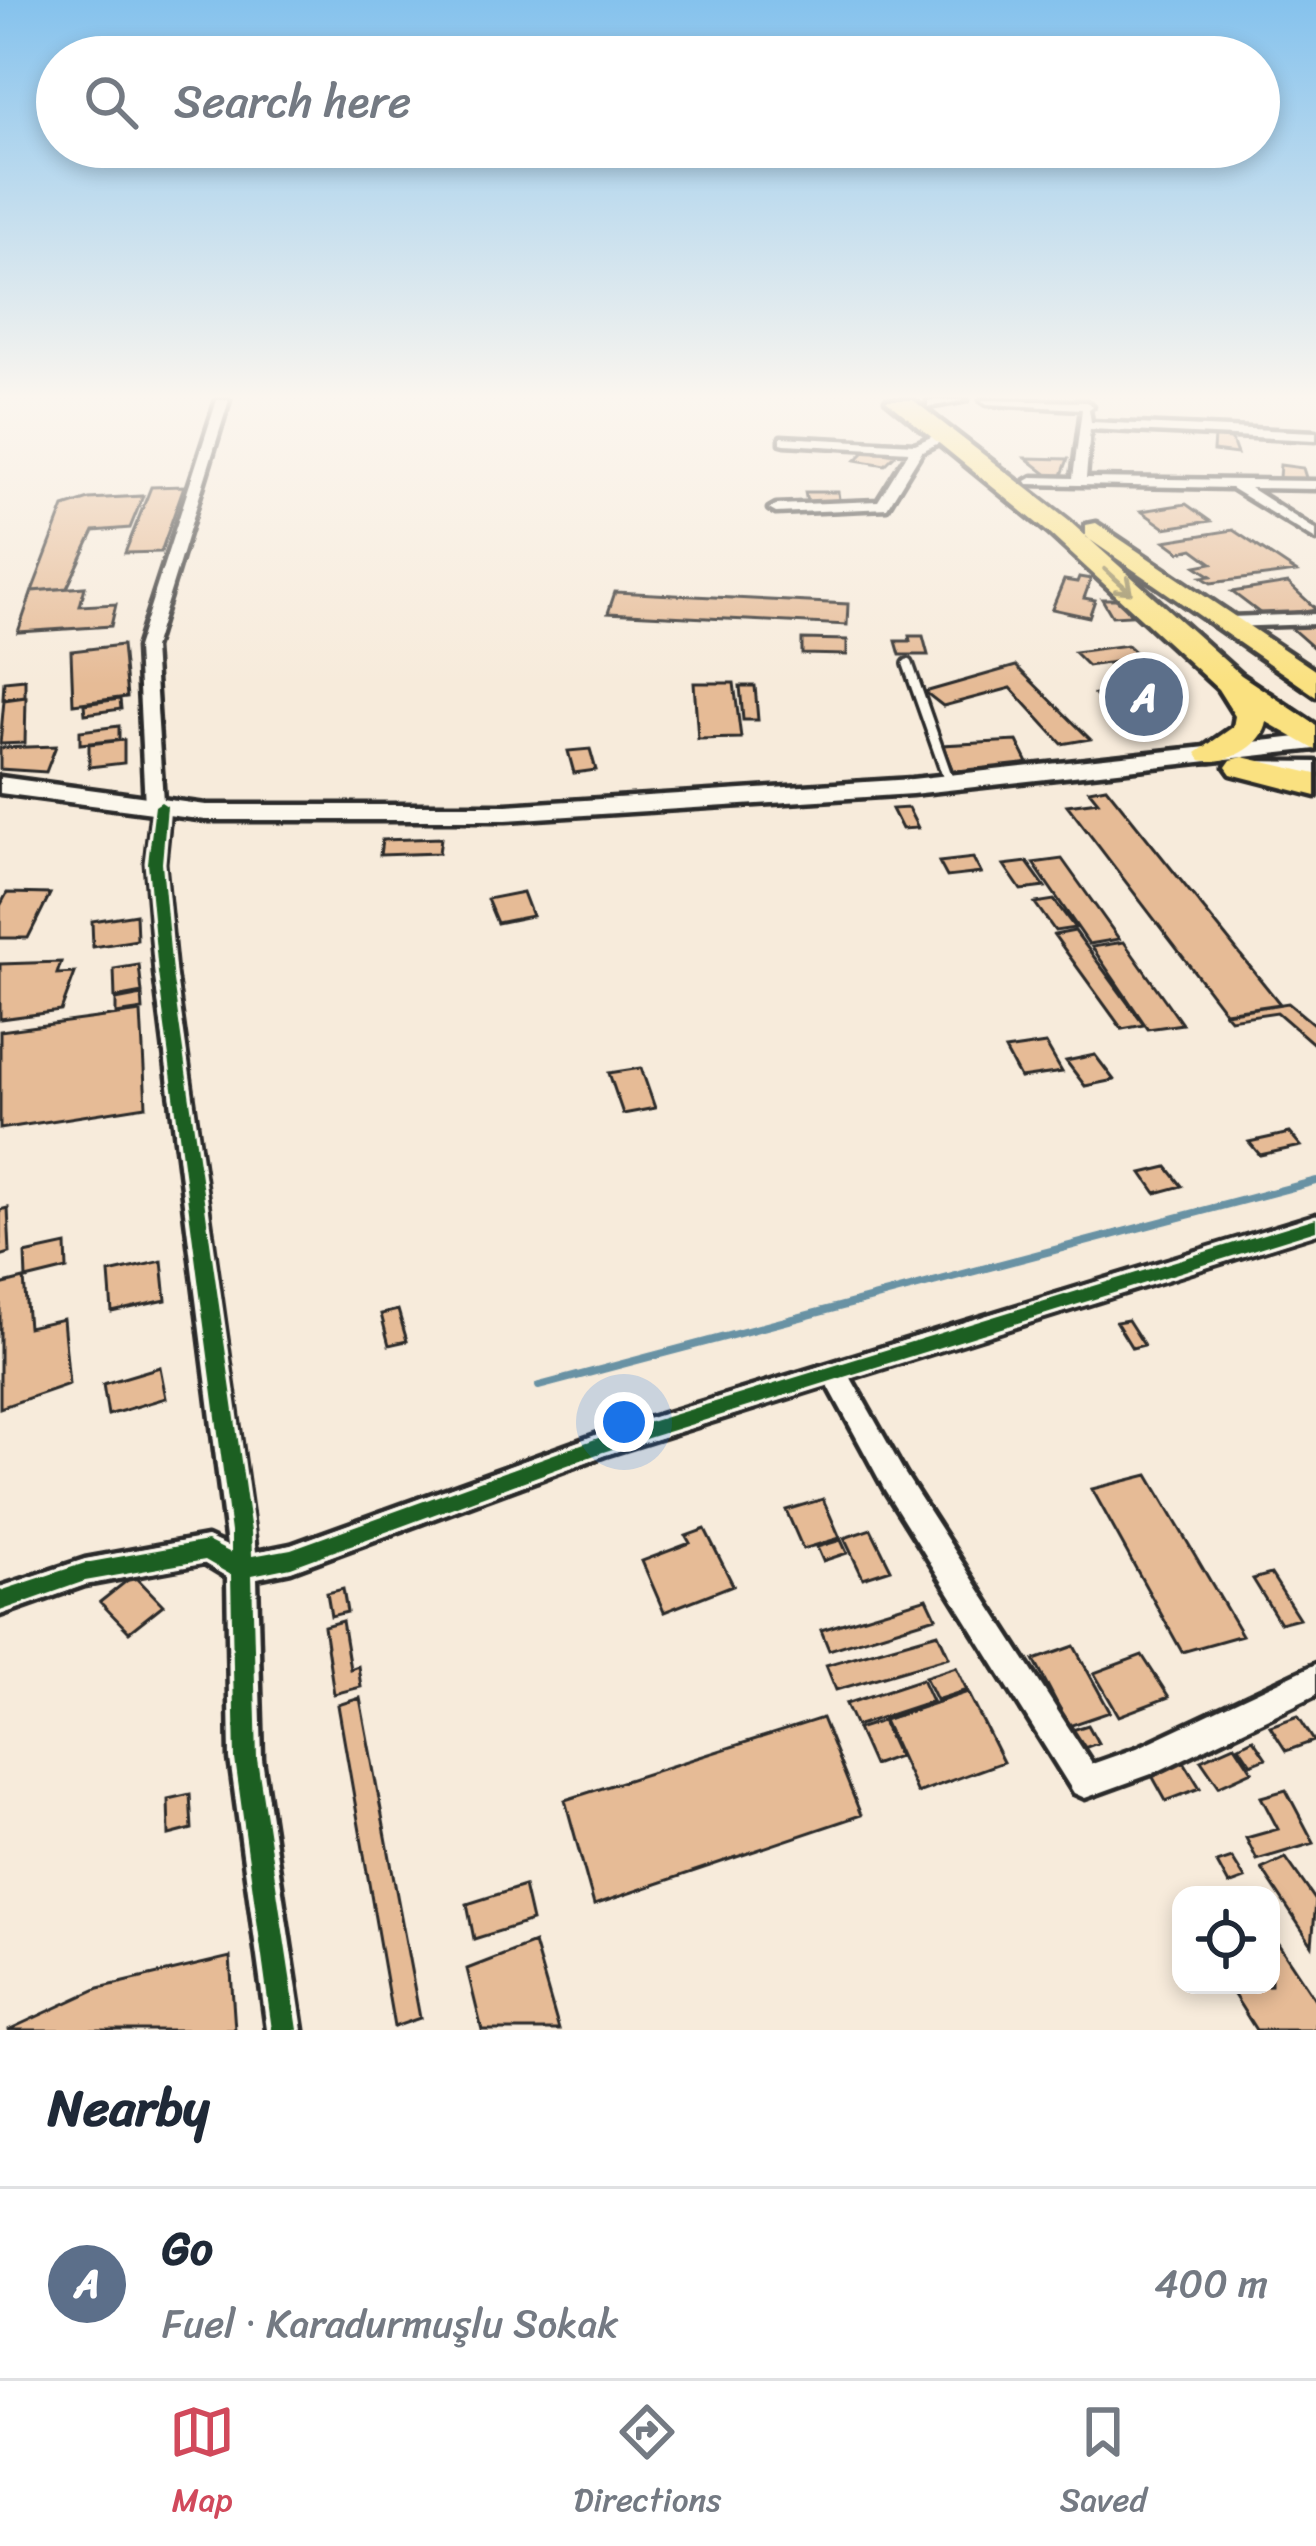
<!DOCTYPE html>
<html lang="en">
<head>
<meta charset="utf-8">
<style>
  :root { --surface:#fff; --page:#f2f2f3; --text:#1f2937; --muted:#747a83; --line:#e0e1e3; --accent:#d1495b }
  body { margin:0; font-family:Sriracha,sans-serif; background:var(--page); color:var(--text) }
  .controls { position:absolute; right:36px; bottom:36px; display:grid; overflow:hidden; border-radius:24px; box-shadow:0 6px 18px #0003 }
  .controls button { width:108px; height:108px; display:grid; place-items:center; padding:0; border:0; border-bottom:3px solid var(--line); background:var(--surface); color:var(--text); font:60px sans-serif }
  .you { position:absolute; left:624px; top:1422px; width:42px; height:42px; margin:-30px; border:9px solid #fff; border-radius:50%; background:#1a73e8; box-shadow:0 0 0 18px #1a73e833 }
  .badge { display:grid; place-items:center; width:78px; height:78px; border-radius:50%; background:var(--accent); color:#fff; font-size:39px; font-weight:700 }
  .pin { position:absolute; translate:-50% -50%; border:6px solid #fff; box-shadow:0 3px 12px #0006 }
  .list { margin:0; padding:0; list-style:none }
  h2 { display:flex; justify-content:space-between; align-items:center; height:156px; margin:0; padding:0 48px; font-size:51px }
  h2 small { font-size:39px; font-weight:400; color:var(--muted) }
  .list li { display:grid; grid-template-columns:78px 1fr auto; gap:36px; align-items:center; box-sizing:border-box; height:192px; padding:0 48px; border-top:3px solid var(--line) }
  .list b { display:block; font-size:45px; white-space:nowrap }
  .list p { margin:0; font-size:39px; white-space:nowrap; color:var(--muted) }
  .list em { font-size:39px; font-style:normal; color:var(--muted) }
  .icon { flex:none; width:66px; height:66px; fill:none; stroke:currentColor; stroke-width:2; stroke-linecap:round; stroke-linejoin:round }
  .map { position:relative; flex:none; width:1316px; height:2030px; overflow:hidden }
  .search { position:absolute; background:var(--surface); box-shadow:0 6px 18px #0003; left:36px; right:36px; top:36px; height:132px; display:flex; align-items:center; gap:30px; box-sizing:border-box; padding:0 42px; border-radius:66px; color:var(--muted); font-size:45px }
  .sheet { height:348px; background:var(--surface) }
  nav { display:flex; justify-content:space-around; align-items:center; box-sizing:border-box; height:168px; border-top:3px solid var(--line); background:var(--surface); font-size:33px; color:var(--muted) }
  nav a { display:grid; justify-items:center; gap:6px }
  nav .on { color:var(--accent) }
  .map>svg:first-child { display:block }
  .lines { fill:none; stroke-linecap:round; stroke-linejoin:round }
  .stream { stroke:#6992a4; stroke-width:8 }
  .building { fill:#e6bb96; stroke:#2b2b2b; stroke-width:3 }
  .lane-casing { stroke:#2b2b2b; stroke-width:16 }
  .street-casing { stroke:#2b2b2b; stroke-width:9 }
  .secondary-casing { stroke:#2b2b2b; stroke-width:9 }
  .highway-casing { stroke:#2b2b2b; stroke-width:9 }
  .lane { stroke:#fbf7ec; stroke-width:9 }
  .street { fill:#fbf7ec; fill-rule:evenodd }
  .secondary { fill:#fbf7ec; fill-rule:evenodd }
  .highway { fill:#fae180; fill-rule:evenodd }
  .cycleway-casing { stroke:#fbf7ec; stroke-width:7 }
  .cycleway { fill:#1b5e20; fill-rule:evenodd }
  .oneway { stroke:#928656 }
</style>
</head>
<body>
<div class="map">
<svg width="1316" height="2030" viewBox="0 0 1316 2030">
  <rect width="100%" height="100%" fill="#f7ebdb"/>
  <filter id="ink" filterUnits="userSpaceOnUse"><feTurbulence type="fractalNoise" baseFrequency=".00833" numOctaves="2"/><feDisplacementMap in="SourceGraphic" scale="24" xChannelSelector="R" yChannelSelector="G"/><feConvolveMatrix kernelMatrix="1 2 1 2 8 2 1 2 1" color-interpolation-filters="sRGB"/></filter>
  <g filter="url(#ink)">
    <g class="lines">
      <path class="stream" d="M539 1386 1316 1181"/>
    </g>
    <path class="building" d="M1214 436 1231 438 1237 454 1213 451Z
      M867 449 896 454 885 465 856 460Z
      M1026 458 1068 459 1062 475 1049 476Z
      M1280 465 1303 468 1307 481 1279 478Z
      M184 486 161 552 125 553 151 487Z
      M805 492H838L839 499 854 504 807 502Z
      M143 496 130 528 94 531 67 588 32 591 64 507 89 499Z
      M1186 504 1210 521 1165 528 1141 511Z
      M1233 530 1296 572 1211 583 1202 577 1211 576 1196 566 1212 563 1193 549 1180 552 1165 541Z
      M1079 577 1091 579 1084 598 1095 600 1089 617 1052 609 1064 580 1077 582Z
      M1288 583 1316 609 1265 617 1232 592Z
      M85 587 80 606 116 604 111 626 18 632 32 591Z
      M615 592 848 604 847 625 608 613Z
      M1102 599H1120L1131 615 1112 616Z
      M1316 624V650L1290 627Z
      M909 636H923L928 655H900L896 641H910Z
      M802 639 847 640V655L802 654Z
      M122 645 127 697 73 704 71 651Z
      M1127 645 1141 658 1088 666 1074 652Z
      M1016 666 1090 739 1062 744 1011 688 943 706 925 692Z
      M25 679V696L3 699 4 681Z
      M694 683H734L741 738 698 739Z
      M740 686H755L758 720H743Z
      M1164 688 1181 704 1134 712 1118 696Z
      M1113 692 1132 711 1114 714 1095 695Z
      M26 697 25 743 0 744 4 700Z
      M120 699 121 709 85 714 84 704Z
      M1133 713 1150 729 1131 732 1114 716Z
      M119 726V740L80 744V731Z
      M124 740V763L89 767V744Z
      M1017 741 1030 767 953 771 942 745Z
      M56 746 46 772 0 769V748Z
      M590 749 596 770 574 773 568 751Z
      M1106 787 1243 958 1280 1004 1225 1012 1067 805 1098 801 1089 790Z
      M908 808 918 828 902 829 892 809Z
      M441 838 439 853 380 855 382 840Z
      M973 858 981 873 947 877 939 862Z
      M1062 859 1119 939 1089 944 1033 863Z
      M1027 862 1045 887 1021 890 1004 865Z
      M523 892 532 916 497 923 487 899Z
      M7 893 50 894 28 938H0V906Z
      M1054 900 1075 928 1055 931 1035 903Z
      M136 914 137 940 93 947 92 921Z
      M1075 931 1144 1025 1122 1029 1054 935Z
      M1124 942 1182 1024 1148 1029 1092 947Z
      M61 962 57 974 75 973 61 1011 0 1019V964Z
      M139 965 142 993 115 998 114 969Z
      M142 995 143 1010 116 1014V1000Z
      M1288 1003 1316 1026V1046L1277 1012 1230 1019 1225 1013Z
      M141 1012 146 1106 0 1129V1031Z
      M1046 1044 1062 1072 1020 1078 1005 1050Z
      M1095 1055 1114 1080 1085 1086 1066 1061Z
      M641 1068 655 1108 623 1114 609 1073Z
      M1290 1133 1301 1146 1260 1155 1249 1142Z
      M1167 1167 1182 1186 1156 1193 1142 1173Z
      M8 1208 10 1253 0 1256V1210Z
      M66 1245 67 1269 26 1279 25 1254Z
      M162 1261 166 1300 112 1312 109 1273Z
      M24 1279 28 1327 63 1319 69 1384 0 1408V1285Z
      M398 1310 407 1341 389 1345 381 1314Z
      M1128 1320 1144 1345 1132 1348 1116 1322Z
      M160 1367 166 1398 108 1415 103 1384Z
      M1148 1475 1242 1635 1182 1652 1092 1489Z
      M823 1499 840 1538 803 1549 786 1510Z
      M705 1529 733 1585 664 1612 642 1561 690 1543 686 1536Z
      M871 1529 891 1569 863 1578 844 1538Z
      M841 1540 847 1553 823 1561 817 1547Z
      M1271 1574 1299 1618 1280 1623 1253 1579Z
      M134 1575 163 1605 129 1632 100 1602Z
      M343 1589 347 1612 331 1616 327 1593Z
      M927 1598 936 1617 829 1650 821 1630Z
      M342 1621 350 1669 358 1666 361 1687 334 1694 324 1626Z
      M938 1633 949 1657 836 1690 826 1665Z
      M1074 1646 1110 1712 1069 1726 1034 1660Z
      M1142 1655 1169 1697 1119 1716 1094 1673Z
      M956 1667 967 1690 936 1700 925 1677Z
      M922 1679 932 1701 856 1726 846 1704Z
      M968 1692 1003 1762 917 1793 884 1720Z
      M360 1698 420 2018 394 2027 338 1705Z
      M1298 1716 1314 1741 1286 1751 1270 1726Z
      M822 1718 861 1815 594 1905 565 1800Z
      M882 1721 898 1756 873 1765 857 1729Z
      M1088 1725 1098 1743 1076 1751 1066 1732Z
      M1253 1739 1266 1758 1251 1764 1239 1746Z
      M1235 1745 1252 1771 1219 1786 1201 1760Z
      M1183 1760 1200 1788 1166 1801 1150 1772Z
      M1286 1790 1314 1843 1257 1860 1246 1838 1278 1829 1261 1797Z
      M190 1794 192 1829 169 1835 168 1799Z
      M1232 1858 1245 1879 1229 1885 1217 1863Z
      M1286 1858 1316 1901 1312 1945 1262 1869Z
      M524 1886 532 1921 474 1939 467 1904Z
      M1271 1933 1316 2001V2030H1256L1229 1987 1271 1985Z
      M534 1943 559 2030H482L467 1969Z
      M230 1957 235 2030H8L99 1988Z"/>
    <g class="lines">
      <g class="lane-casing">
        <path id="lane" d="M908 664 949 781"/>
      </g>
      <g class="street-casing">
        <path id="street" d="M217 400H229L153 648 163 801 170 806 164 863 175 973 256 1552 291 1545 601 1433 1316 1215V1233L851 1378 905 1474 1092 1764 1137 1748 1316 1664V1695L1154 1773 1085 1798 1074 1793 885 1490 828 1385 605 1455 291 1571 257 1578 262 1759 303 2030H267L230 1759 227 1577 204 1563 85 1585 0 1615V1587L85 1559 207 1537 227 1546 155 973 146 863 152 810 145 805 137 648Z
          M932 400H967L928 407V401Z
          M981 400 1087 402 1093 406 1089 409 1091 422 1316 432V440L1090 429 1086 478 1316 481V489L1250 488 1316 530V540L1231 488 1028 484 1026 481 1033 477 1073 478 1082 409 987 404Z
          M943 432 949 436 947 439 922 451 887 508 776 513 769 509 776 505 878 501 909 451 785 444 781 443V437L915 444Z
          M1316 614V624L1229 627 1221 622 1229 617Z"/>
      </g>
      <g class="secondary-casing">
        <path id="secondary" d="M1316 735V749L912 794 506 820H206L0 793V777L206 805H506L912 779Z
          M1248 761 1316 762V776L1239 773 1236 768Z"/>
      </g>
      <g class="highway-casing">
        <path id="highway" d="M886 400H913L1069 521 1241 675 1316 725V750L1267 722C1263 747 1225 766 1201 760L1196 753 1233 727 1235 716 1218 689 1049 533Z
          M1096 523 1316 671V696L1086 537V525Z
          M1243 757 1316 774V796L1231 774 1226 767 1231 760Z"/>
      </g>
      <use href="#lane" class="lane"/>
      <use href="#street" class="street"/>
      <use href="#secondary" class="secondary"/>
      <use href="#highway" class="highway"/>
      <g class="cycleway-casing">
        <path id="cycleway" d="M161 802 167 806 162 863 172 973 251 1532 252 1556 291 1549 601 1437 1316 1218V1230L603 1452 291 1567 252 1575 257 1759 298 2030H272L235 1759 231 1575 205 1560 85 1581 0 1611V1591L85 1563 207 1541 231 1553V1532L158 973 148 863 155 806Z"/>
      </g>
      <use href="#cycleway" class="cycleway"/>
    </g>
    <defs><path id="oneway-shaft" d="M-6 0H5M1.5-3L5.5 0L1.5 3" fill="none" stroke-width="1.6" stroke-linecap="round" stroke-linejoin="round" transform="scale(3)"/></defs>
    <use class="oneway" href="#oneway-shaft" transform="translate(1118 581) rotate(42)"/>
  </g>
  <linearGradient id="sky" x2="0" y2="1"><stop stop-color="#85c2ed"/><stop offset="0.58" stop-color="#fbf6ef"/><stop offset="1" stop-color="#fbf6ef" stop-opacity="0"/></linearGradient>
  <rect width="1316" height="684" fill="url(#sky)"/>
</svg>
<div class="controls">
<button><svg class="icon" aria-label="locate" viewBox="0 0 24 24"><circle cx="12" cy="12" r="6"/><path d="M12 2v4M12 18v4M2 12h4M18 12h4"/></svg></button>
</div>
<div class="you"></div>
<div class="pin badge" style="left:1144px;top:697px;background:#5c6f8a">A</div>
<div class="search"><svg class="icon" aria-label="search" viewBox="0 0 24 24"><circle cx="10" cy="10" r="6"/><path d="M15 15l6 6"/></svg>Search here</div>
</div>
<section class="sheet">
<h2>Nearby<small></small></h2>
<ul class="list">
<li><span class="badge" style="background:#5c6f8a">A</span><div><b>Go</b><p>Fuel · Karadurmuşlu Sokak</p></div><em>400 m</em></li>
</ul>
</section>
<nav>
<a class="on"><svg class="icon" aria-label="map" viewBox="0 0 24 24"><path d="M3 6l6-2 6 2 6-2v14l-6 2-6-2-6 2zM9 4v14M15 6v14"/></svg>Map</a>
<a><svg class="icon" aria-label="directions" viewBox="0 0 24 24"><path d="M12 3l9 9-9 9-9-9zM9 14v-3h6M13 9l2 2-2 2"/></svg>Directions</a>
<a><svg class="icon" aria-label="saved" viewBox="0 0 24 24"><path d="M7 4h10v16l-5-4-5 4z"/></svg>Saved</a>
</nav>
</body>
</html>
